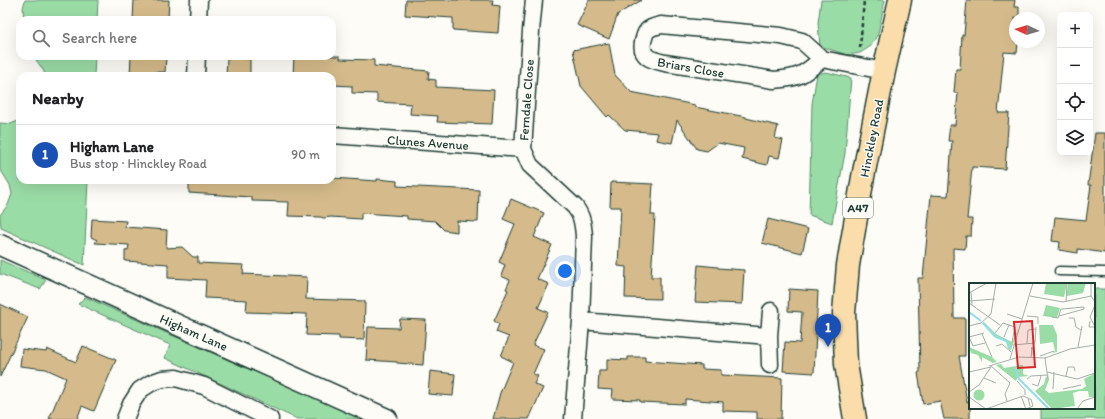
<!DOCTYPE html>
<html lang="en">
<head>
<meta charset="utf-8">
<style>
  :root { --surface:#fff; --page:#f2f2f2; --text:#202124; --muted:#757577; --line:#e0e0e0; --accent:#0f766e }
  body { margin:0; font-family:Itim,sans-serif; background:var(--page); color:var(--text) }
  .controls { position:absolute; right:12px; top:12px; display:grid; overflow:hidden; border-radius:8px; box-shadow:0 4px 16px #0002 }
  .controls button { width:36px; height:36px; display:grid; place-items:center; padding:0; border:0; border-bottom:1px solid var(--line); background:var(--surface); color:var(--text); font:20px sans-serif }
  .compass { position:absolute; left:1009px; top:12px; width:36px; height:36px; border-radius:50%; background:var(--surface); box-shadow:0 4px 16px #0002; rotate:274deg }
  .you { position:absolute; left:565px; top:271px; width:14px; height:14px; margin:-10px; border:3px solid #fff; border-radius:50%; background:#1a73e8; box-shadow:0 0 0 6px #1a73e833 }
  .badge { display:grid; place-items:center; width:26px; height:26px; border-radius:50%; background:var(--accent); color:#fff; font-size:13px; font-weight:700 }
  .pin { position:absolute; translate:-50% -33px; filter:drop-shadow(0 1px 2px #0008) }
  .pin::after { content:''; position:absolute; top:21px; width:14px; height:12px; background:inherit; clip-path:polygon(0 0,100% 0,50% 100%) }
  .list { margin:0; padding:0; list-style:none }
  h2 { display:flex; justify-content:space-between; align-items:center; height:52px; margin:0; padding:0 16px; font-size:17px }
  h2 small { font-size:13px; font-weight:400; color:var(--muted) }
  .list li { display:grid; grid-template-columns:26px 1fr auto; gap:12px; align-items:center; box-sizing:border-box; height:60px; padding:0 16px; border-top:1px solid var(--line) }
  .list b { display:block; font-size:15px; white-space:nowrap }
  .list p { margin:0; font-size:13px; white-space:nowrap; color:var(--muted) }
  .list em { font-size:13px; font-style:normal; color:var(--muted) }
  .icon { flex:none; width:22px; height:22px; fill:none; stroke:currentColor; stroke-width:2; stroke-linecap:round; stroke-linejoin:round }
  .map { position:relative; flex:none; width:1105px; height:419px; overflow:hidden }
  .search { position:absolute; background:var(--surface); box-shadow:0 4px 16px #0002; left:16px; top:16px; width:320px; height:44px; display:flex; align-items:center; gap:10px; box-sizing:border-box; padding:0 14px; border-radius:12px; color:var(--muted); font-size:15px }
  .panel { position:absolute; background:var(--surface); box-shadow:0 4px 16px #0002; left:16px; top:72px; width:320px; height:112px; border-radius:12px }
  .map>svg:first-child { display:block }
  .green { fill:#9adca6; stroke:#5c8c6d }
  .building { fill:#d5bb8b; stroke:#1f3d34 }
  .lines { fill:none; stroke-linecap:round; stroke-linejoin:round }
  .service-casing { stroke:#1f3d34; stroke-width:11 }
  .minor-casing { stroke:#1f3d34; stroke-width:19 }
  .tertiary-casing { stroke:#1f3d34; stroke-width:23 }
  .primary-casing { stroke:#1f3d34; stroke-width:25 }
  .path { stroke:#1f3d34; stroke-width:2.5; stroke-dasharray:4 3; stroke-linecap:butt }
  .service { stroke:#fdfcf7; stroke-width:8 }
  .minor { stroke:#fdfcf7; stroke-width:16 }
  .tertiary { stroke:#fdfcf7; stroke-width:20 }
  .primary { stroke:#faddab; stroke-width:22 }
  .labels { text-anchor:middle; stroke-width:3; stroke-linejoin:round; paint-order:stroke }
  .shield { fill:#fdfcf7; stroke:#62766e; stroke-width:1 }
  .shield-label { font-size:12px; font-weight:bold; fill:#1f3d34 }
  .street-label { font-size:13px; fill:#1f3d34; stroke:#fdfcf7 }
  .inset-river { fill:none; stroke:#8fdeed; stroke-width:2 }
  .inset-road { fill:none; stroke:#a4b0a9; stroke-width:1 }
  .view { fill:#d62828; fill-opacity:0.15; stroke:#d62828; stroke-width:2 }
  .inset-edge { fill:none; stroke:#1f3d34; stroke-width:2 }
</style>
</head>
<body>
<div class="map">
<svg width="1105" height="419" viewBox="0 0 1105 419">
  <rect width="100%" height="100%" fill="#fdfcf7"/>
  <filter id="ink" filterUnits="userSpaceOnUse"><feTurbulence type="fractalNoise" baseFrequency=".025" numOctaves="2"/><feDisplacementMap in="SourceGraphic" scale="8" xChannelSelector="R" yChannelSelector="G"/><feConvolveMatrix kernelMatrix="1 2 1 2 8 2 1 2 1" color-interpolation-filters="sRGB"/></filter>
  <g filter="url(#ink)">
    <path class="green" d="M25 0H98L97 20H24L23 8Z
      M821 0H885L878 34 871 46 860 53 847 55 820 46 818 23Z
      M34 56H95L94 76H45C45 70 37 63 34 56Z
      M826 72 851 78 845 153 832 223 809 215 812 104 817 74Z
      M20 120V180H88L84 265 1 228 0 215 8 205 12 194 10 185 0 169V123L11 124Z
      M0 260 46 280 40 289 0 274Z
      M1094 289H1105V419H1041V408H1094Z
      M85 297 362 419H297L165 358 170 345 78 304Z"/>
    <path class="building" d="M134 0H169L168 20H133Z
      M406 0H493L492 5 500 6 498 33 453 30V18L405 15Z
      M589 0H642L618 14 609 39 577 25Z
      M967 0H1015L1014 7H1019V18H1015V42H1018L1017 53 1004 52 998 113H1009L1005 169 972 167 967 219H972L971 236H966L965 249 953 248 954 318H965V356H959L967 402H970V419H944L940 401 923 404 918 373 920 372 918 278H923L931 195 948 196 952 141H948L950 125H955L958 93H954L956 69H960L962 35H964Z
      M609 43 615 75 631 92 695 105V107L746 117V118L778 126 775 138 783 140 779 158 769 156 767 165 742 159 744 148 718 143 707 151 697 149 677 120 672 143 656 140 658 133 625 130 609 115 607 117 581 86 573 50Z
      M131 56H166L165 72H154V76H130Z
      M294 56H340V59L374 60V66L429 71 428 79 436 80V87L494 90 492 124 437 122 438 116 410 114 411 104 377 102V94L352 93V86L332 85V76H293Z
      M227 58 250 59V76H226Z
      M1095 133H1105V253L1078 249V253L1059 250 1060 242 1052 241 1055 217 1086 220 1091 185H1088Z
      M332 178 377 181V179L397 181V186L479 190 478 222 457 221V232L444 230 435 221 407 219V216L361 213V219L331 217 323 218 321 217 288 216 289 202 252 201V197L189 193V180H332Z
      M611 182 653 184 651 215H655L651 277H660V299L625 298 626 267 618 266 621 207H610Z
      M511 199 544 213 534 237 552 245 537 279 549 284 538 308 548 312 533 345 544 349 533 374 538 376 534 384 543 388 529 419H493L500 393 513 362 501 356 509 337 496 332 499 324 494 321 508 290 506 289 510 280 501 276 505 265 499 262 515 224 503 219Z
      M92 219 126 221 125 227 167 230 166 248 182 247 193 257H198V263L244 265 243 274 307 277 306 299 365 301 364 340 339 339V336L306 335 307 314 246 312 247 300 205 298 206 280 168 278V264L125 261V251L128 250 129 245 95 243 97 240 91 237Z
      M768 219 808 229 802 253 762 243Z
      M698 265 718 267V268L744 270 742 304 695 302Z
      M789 289 818 291 814 373 783 371 785 342 800 343 802 312 788 311Z
      M0 304 28 317 0 377Z
      M400 319 426 320 423 365 397 363V362L366 360 368 327 399 328Z
      M83 346 116 360 94 411 82 406 77 419H49L66 378 46 369 20 366 22 349 46 352 47 349 76 362Z
      M628 357H645V361L702 365V369L721 370V375L782 378 781 419H757V412L723 411V402L685 399V404L640 402V400L612 399 613 390 598 389 599 371H607V359L628 360Z
      M430 371 455 374 453 396 428 394Z"/>
    <g class="lines">
      <g class="service-casing">
        <path id="service" d="M1059 271 1105 272"/>
      </g>
      <g class="minor-casing">
        <path id="minor" d="M534 0 531 31 523 149 530 165 575 207C582 216 583 224 584 236L581 321 573 419
          M198 20 199 0
          M822 59 802 41 781 36 661 25C657 26 651 27 648 30 645 32 644 38 643 42 640 58 653 60 665 63L774 80C799 78 803 75 822 59L884 71
          M196 76 197 56
          M332 135 523 149
          M581 321 769 336
          M770 365 769 336 771 311
          M125 419 131 404 140 390 151 383 162 379 176 378 204 386 270 419"/>
      </g>
      <g class="tertiary-casing">
        <path id="tertiary" d="M0 245 387 419"/>
      </g>
      <g class="primary-casing">
        <path id="primary" d="M855 419 846 364 844 313 848 265 863 177 884 71 900 0"/>
      </g>
      <path class="path" d="M860 48 864 0"/>
      <use href="#service" class="service"/>
      <use href="#minor" class="minor"/>
      <use href="#tertiary" class="tertiary"/>
      <use href="#primary" class="primary"/>
    </g>
  </g>
  <g class="labels">
    <rect class="shield" x="843" y="198" width="30" height="20" rx="3"/>
    <g class="shield-label">
      <text x="858" y="212">A47</text>
    </g>
    <g class="street-label">
      <text transform="translate(691 67) rotate(10)" y="5">Briars Close</text>
      <text transform="translate(526 100) rotate(-86)" y="5">Ferndale Close</text>
      <text transform="translate(871 138) rotate(-79)" y="5">Hinckley Road</text>
      <text transform="translate(428 142) rotate(4)" y="5">Clunes Avenue</text>
      <text transform="translate(194 332) rotate(24)" y="5">Higham Lane</text>
    </g>
  </g>
  <g transform="translate(969 283)">
    <rect width="126" height="126" fill="#fdfcf7"/>
    <path d="M77 0H98L95 14 75 11ZM99 0H117L114 10 98 13 97 17ZM77 22 91 25 88 35 74 33ZM15 39 27 51 43 59 51 42 42 67 39 66 37 59 25 54 13 40ZM70 42H84L88 52V69L83 70 86 68 84 59 71 61ZM0 64 23 74 28 79 24 80 13 74V79L9 72 2 70ZM32 81 35 85 54 82V91L60 93 49 94 47 98 27 82ZM79 90 80 97 76 107 80 110 113 106 117 103 115 96 126 90V114H120L119 108H110L104 110 106 123 83 126 66 108 75 101 77 93 79 97ZM4.5 112a5.5 5.5 0 1 1 11 0a5.5 5.5 0 1 1-11 0Z" fill="#9adca6"/>
    <path class="inset-river" d="M0 29 12 38M14 40 27 54 38 58 41 65M46 84 50 96 80 126"/>
    <path class="inset-road" d="M122 0V13L126 19M2 9 3 22M0 10 18 0M61 13 94 19 122 13M0 18 26 16M97 19 98 0M0 20 31 42M126 22 121 34 126 44M38 31 53 36M58 33 69 34V41M83 34 89 35 92 26H93L115 24V26L90 33M100 35H105L107 44 112 47M121 38 120 44H126M0 43 12 40 22 31 27 0M26 50 34 40 46 44 43 59M13 51 23 74M0 54 4 63 16 60M0 54 15 50M35 54 40 42M58 60 59 47 67 46M44 62 66 60 67 44M27 63 33 61 42 69M109 64 113 43M71 73 85 68M62 75 63 64V72M76 75 79 97M41 76 64 0M20 83 50 74 76 75 101 66 126 62M22 83 41 100 36 111 38 118M0 89 22 84 10 102 0 109M78 89 108 96 126 90M97 93 99 84H105L106 88M15 95 27 100M58 96 62 93 78 92M48 98 56 107V112M63 101 69 103 72 93M84 106 85 89M94 106 112 102M52 113 57 126M0 114 17 126M17 126 54 113 59 115 61 123M57 126 64 123 62 116H59M108 126 114 118 126 114"/>
    <path class="view" d="M63 38 66 84 49 85 45 39Z"/>
    <rect width="126" height="126" class="inset-edge"/>
  </g>
</svg>
<div class="controls">
<button>+</button>
<button>−</button>
<button><svg class="icon" aria-label="locate" viewBox="0 0 24 24"><circle cx="12" cy="12" r="6"/><path d="M12 2v4M12 18v4M2 12h4M18 12h4"/></svg></button>
<button><svg class="icon" aria-label="layers" viewBox="0 0 24 24"><path d="M12 4l9 5-9 5-9-5zM3 14l9 5 9-5"/></svg></button>
</div>
<svg class="compass" viewBox="-18 -18 36 36"><path d="M0-13l5 13h-10z" fill="#e53935"/><path d="M0 13l5-13h-10z" fill="#757577"/></svg>
<div class="you"></div>
<div class="pin badge" style="left:828px;top:347px;background:#1a4fb4">1</div>
<div class="search"><svg class="icon" aria-label="search" viewBox="0 0 24 24"><circle cx="10" cy="10" r="6"/><path d="M15 15l6 6"/></svg>Search here</div>
<section class="panel">
<h2>Nearby<small></small></h2>
<ul class="list">
<li><span class="badge" style="background:#1a4fb4">1</span><div><b>Higham Lane</b><p>Bus stop · Hinckley Road</p></div><em>90 m</em></li>
</ul>
</section>
</div>
</body>
</html>
